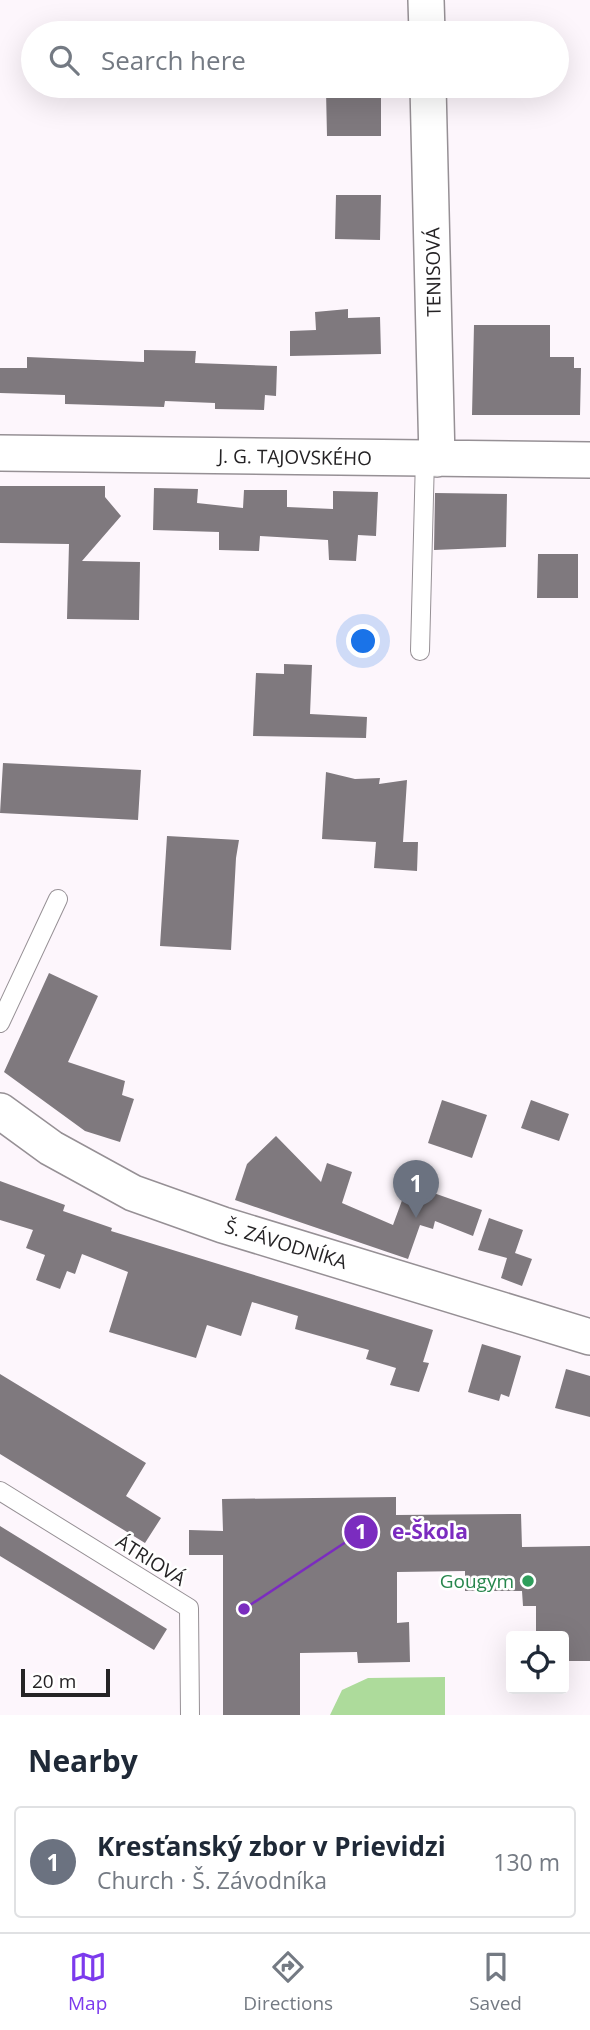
<!DOCTYPE html>
<html lang="en">
<head>
<meta charset="utf-8">
<style>
  :root { --surface:#fff; --page:#f6f6f7; --text:#1f2937; --muted:#747a83; --line:#e0e1e3; --accent:#7c3aed }
  body { margin:0; font-family:"Open Sans",sans-serif; background:var(--page); color:var(--text) }
  .controls { position:absolute; right:21px; bottom:21px; display:grid; overflow:hidden; border-radius:7px; box-shadow:0 7px 28px #0002 }
  .controls button { width:63px; height:63px; display:grid; place-items:center; padding:0; border:0; border-bottom:2px solid var(--line); background:var(--surface); color:var(--text); font:35px sans-serif }
  .scale { position:absolute; left:21px; bottom:18px; width:89px; box-sizing:border-box; padding-left:7px; border:4px solid #252325; border-top:0; font-size:19px; line-height:24px; white-space:nowrap; color:#252325; -webkit-text-stroke:5px #fff; paint-order:stroke }
  .you { position:absolute; left:364px; top:642px; width:24px; height:24px; margin:-18px; border:5px solid #fff; border-radius:50%; background:#1a73e8; box-shadow:0 0 0 10px #1a73e833 }
  .badge { display:grid; place-items:center; width:46px; height:46px; border-radius:50%; background:var(--accent); color:#fff; font-size:23px; font-weight:700 }
  .pin { position:absolute; translate:-50% -58px; filter:drop-shadow(0 2px 4px #0008) }
  .pin::after { content:''; position:absolute; top:37px; width:24px; height:21px; background:inherit; clip-path:polygon(0 0,100% 0,50% 100%) }
  .list { margin:0; padding:0; list-style:none }
  h2 { display:flex; justify-content:space-between; align-items:center; height:91px; margin:0; padding:0 28px; font-size:30px }
  h2 small { font-size:23px; font-weight:400; color:var(--muted) }
  .list li { display:grid; grid-template-columns:46px 1fr auto; gap:21px; align-items:center; box-sizing:border-box; height:112px; margin:0 14px 14px; padding:0 14px; border:2px solid var(--line); border-radius:7px }
  .list b { display:block; font-size:26px; white-space:nowrap }
  .list p { margin:0; font-size:23px; white-space:nowrap; color:var(--muted) }
  .list em { font-size:23px; font-style:normal; color:var(--muted) }
  .icon { flex:none; width:38px; height:38px; fill:none; stroke:currentColor; stroke-width:2; stroke-linecap:round; stroke-linejoin:round }
  .map { position:relative; flex:none; width:590px; height:1715px; overflow:hidden }
  .search { position:absolute; background:var(--surface); box-shadow:0 7px 28px #0002; left:21px; right:21px; top:21px; height:77px; display:flex; align-items:center; gap:18px; box-sizing:border-box; padding:0 24px; border-radius:38px; color:var(--muted); font-size:26px }
  .sheet { height:217px; background:var(--surface) }
  nav { display:flex; justify-content:space-around; align-items:center; box-sizing:border-box; height:98px; border-top:2px solid var(--line); background:var(--surface); font-size:19px; color:var(--muted) }
  nav a { display:grid; justify-items:center; gap:4px }
  nav .on { color:var(--accent) }
  .map>svg:first-child { display:block }
  .green { fill:#addb9b }
  .building { fill:#7f797e }
  .lines { fill:none; stroke-linecap:round; stroke-linejoin:round }
  .service-casing { stroke:#969095; stroke-width:20 }
  .minor-casing { stroke:#969095; stroke-width:38 }
  .service { stroke:#fff; stroke-width:18 }
  .minor { stroke:#fff; stroke-width:35 }
  .leisure-dot { fill:#2e9e5b; stroke:#fff; stroke-width:2.5 }
  .labels { text-anchor:middle; stroke-width:5; stroke-linejoin:round; paint-order:stroke }
  .street-label { font-size:19px; fill:#252325; stroke:#fff }
  .leisure-label { font-size:19px; fill:#27864d; stroke:#fff; text-anchor:end }
  .leader { fill:none; stroke:#7b2cbf; stroke-width:2.5 }
  .callout-dot { fill:#7b2cbf; stroke:#fff; stroke-width:2.5 }
  .mark-label { font-size:21px; text-anchor:middle; font-weight:bold; fill:#fff }
  .callout-label { font-size:21px; text-anchor:middle; font-weight:bold; fill:#7b2cbf; stroke:#fff; stroke-width:5; stroke-linejoin:round; paint-order:stroke }
</style>
</head>
<body>
<div class="map">
<svg width="590" height="1715" viewBox="0 0 590 1715">
  <rect width="100%" height="100%" fill="#fdf6fc"/>
  <path class="green" d="M445 1677V1715H330L342 1690 368 1678Z"/>
  <path class="building" d="M381 90V136H327L326 91Z
    M336 195H381L380 240 335 239Z
    M348 309V318L380 317 381 354 290 356V331L316 330 315 312Z
    M474 325H550V357H574V368H581L580 415H472Z
    M144 350 196 351 195 363 277 366 276 396 265 395 264 410 215 409V403L165 401 164 407 65 404V395L0 393V368H27V357L144 362Z
    M0 486H105V497L121 516 82 561 140 562 139 620 67 619 69 544 0 543Z
    M154 488 198 489 197 503 243 508 244 490H287V507L333 509V491L378 492 376 536 358 535 356 561 329 560 328 540 260 536 259 551 219 550V532L153 530Z
    M435 493 507 494 506 547 434 550Z
    M538 554H578V598H537Z
    M284 664 312 665 310 714 367 717 366 738 253 736 256 673 284 674Z
    M3 763 141 770 138 820 0 813Z
    M326 772 355 779 380 778 379 784 407 780 403 842H418L417 871 374 868 376 842 322 839Z
    M167 836 239 840 236 858 231 950 160 946Z
    M49 973 98 996 68 1062 125 1081 122 1095 134 1099 120 1142 85 1131 4 1072Z
    M442 1100 487 1115 472 1158 428 1143Z
    M531 1100 569 1114 559 1141 521 1128Z
    M276 1136 321 1182 327 1163 352 1172 342 1203 393 1225 408 1184 482 1210 473 1236 435 1221 433 1229 420 1225 408 1259 235 1200 247 1164Z
    M0 1181 65 1205 63 1211 112 1228 111 1231 433 1330 423 1362 429 1363 419 1392 390 1385 396 1368 366 1359 369 1350 295 1329 298 1316 252 1302 241 1336 207 1325 196 1358 109 1332 128 1272 82 1254 75 1274 67 1271 60 1289 36 1280 45 1255 26 1248 33 1230 0 1220Z
    M489 1218 523 1230 515 1253 532 1259 522 1286 501 1278 507 1258 478 1250Z
    M482 1344 521 1356 509 1397 501 1394 499 1401 468 1392Z
    M566 1369 590 1376V1417L555 1408Z
    M0 1374 146 1463 126 1496 161 1518 145 1543 0 1454Z
    M396 1497V1515L521 1514 522 1547 590 1546V1661H564V1636H536V1606H523L522 1591H465V1571L397 1572V1623L409 1622 410 1662 358 1663 357 1652 300 1653V1715H223V1555H189V1530L223 1531 222 1499Z
    M0 1526 167 1629 154 1650 0 1556Z"/>
  <g class="lines">
    <g class="service-casing">
      <path id="service" d="M420 651 425 458
        M0 1023 58 899
        M0 1491 189 1608 190 1715"/>
    </g>
    <g class="minor-casing">
      <path id="minor" d="M426 0 427 33
        M428 86 437 459
        M0 453 590 460
        M0 1111 51 1148 133 1193 223 1225 590 1337"/>
    </g>
    <use href="#service" class="service"/>
    <use href="#minor" class="minor"/>
  </g>
  <circle class="leisure-dot" cx="528" cy="1581" r="7"/>
  <g class="labels">
    <g class="street-label">
      <text transform="translate(433 272) rotate(-91)" y="7">TENISOVÁ</text>
      <text transform="translate(295 457) rotate(1)" y="7">J. G. TAJOVSKÉHO</text>
      <text transform="translate(286 1244) rotate(17)" y="7">Š. ZÁVODNÍKA</text>
      <text transform="translate(151 1560) rotate(32)" y="7">ÁTRIOVÁ</text>
    </g>
    <g class="leisure-label">
      <text x="514" y="1588">Gougym</text>
    </g>
  </g>
  <path class="leader" d="M244 1609L361 1532"/>
  <g class="callout-dot">
    <circle cx="244" cy="1609" r="7"/>
    <circle cx="361" cy="1532" r="18"/>
  </g>
  <g class="mark-label">
    <text x="361" y="1539">1</text>
  </g>
  <g class="callout-label">
    <text x="430" y="1539">e-Škola</text>
  </g>
</svg>
<div class="controls">
<button><svg class="icon" aria-label="locate" viewBox="0 0 24 24"><circle cx="12" cy="12" r="6"/><path d="M12 2v4M12 18v4M2 12h4M18 12h4"/></svg></button>
</div>
<div class="scale">20 m</div>
<div class="you"></div>
<div class="pin badge" style="left:416px;top:1218px;background:#6b7280">1</div>
<div class="search"><svg class="icon" aria-label="search" viewBox="0 0 24 24"><circle cx="10" cy="10" r="6"/><path d="M15 15l6 6"/></svg>Search here</div>
</div>
<section class="sheet">
<h2>Nearby<small></small></h2>
<ul class="list">
<li><span class="badge" style="background:#6b7280">1</span><div><b>Kresťanský zbor v Prievidzi</b><p>Church · Š. Závodníka</p></div><em>130 m</em></li>
</ul>
</section>
<nav>
<a class="on"><svg class="icon" aria-label="map" viewBox="0 0 24 24"><path d="M3 6l6-2 6 2 6-2v14l-6 2-6-2-6 2zM9 4v14M15 6v14"/></svg>Map</a>
<a><svg class="icon" aria-label="directions" viewBox="0 0 24 24"><path d="M12 3l9 9-9 9-9-9zM9 14v-3h6M13 9l2 2-2 2"/></svg>Directions</a>
<a><svg class="icon" aria-label="saved" viewBox="0 0 24 24"><path d="M7 4h10v16l-5-4-5 4z"/></svg>Saved</a>
</nav>
</body>
</html>
